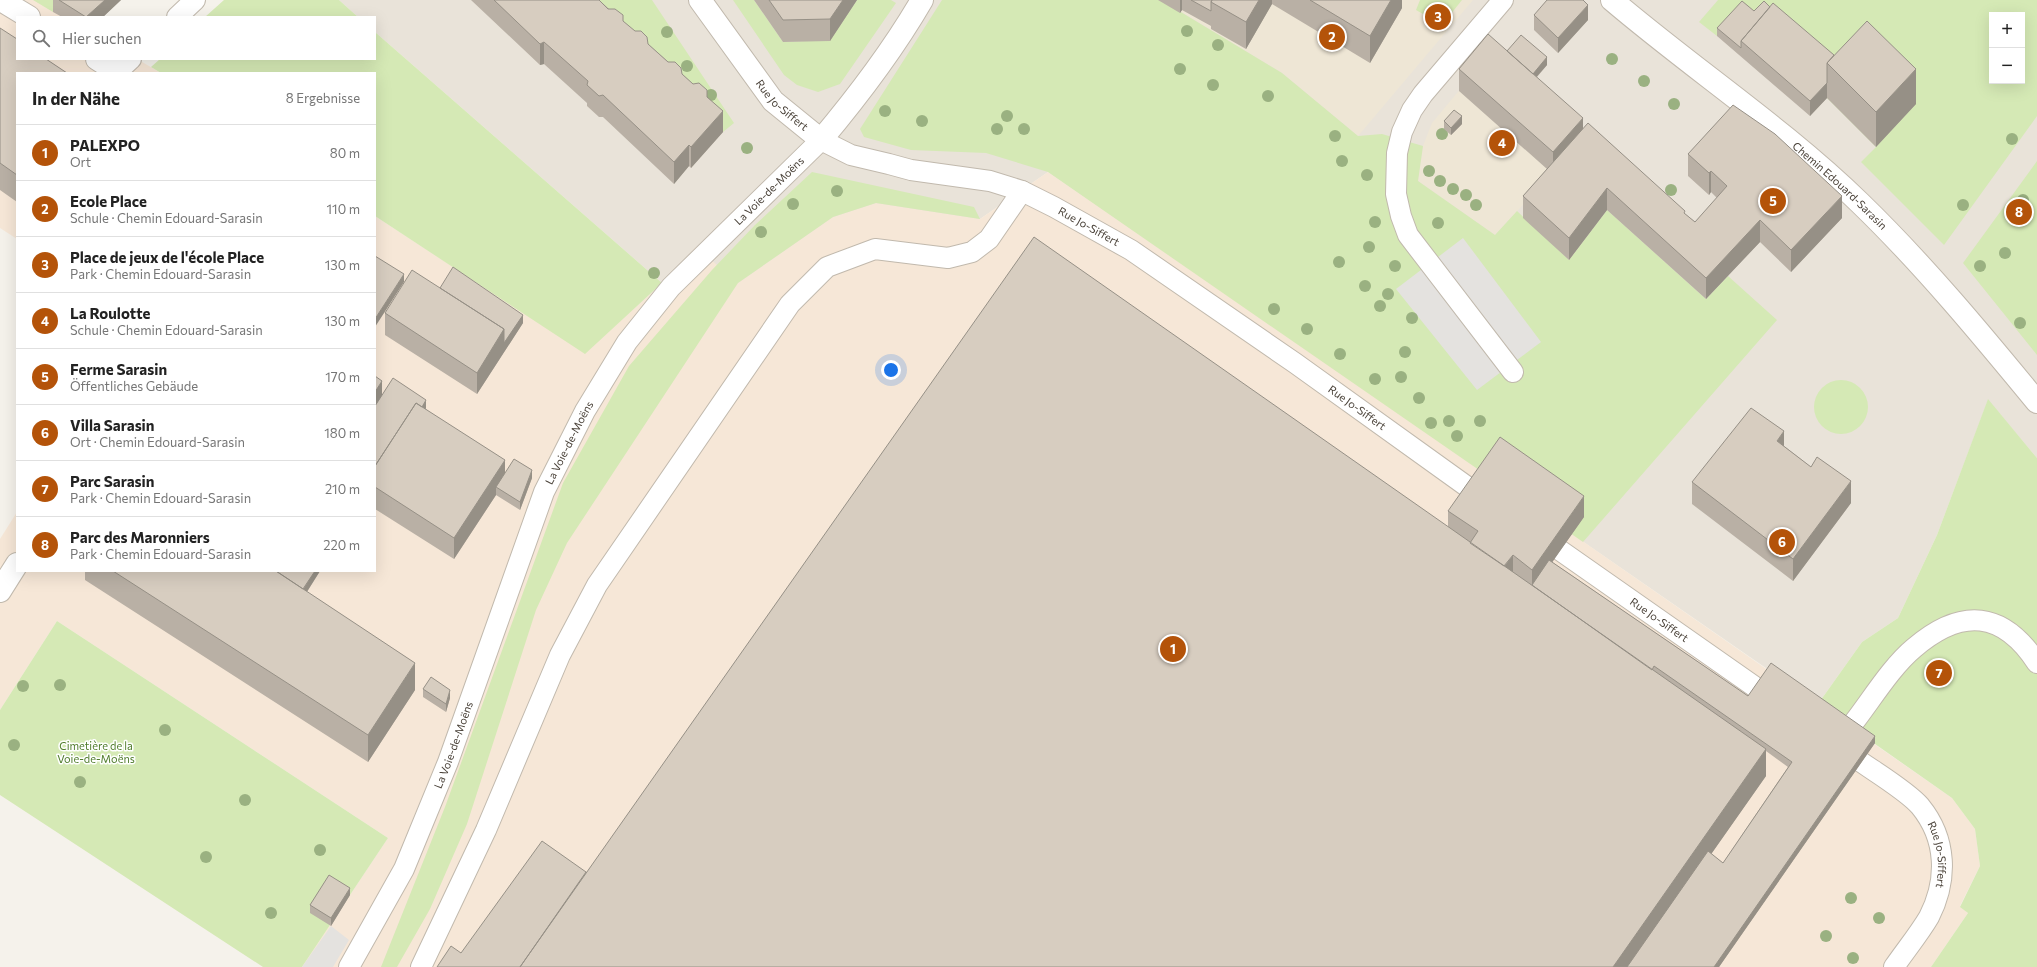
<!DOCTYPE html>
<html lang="de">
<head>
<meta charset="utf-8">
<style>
  :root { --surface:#fff; --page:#f6f6f6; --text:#222; --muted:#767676; --line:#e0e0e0; --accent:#b45309 }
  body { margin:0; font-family:Commissioner,sans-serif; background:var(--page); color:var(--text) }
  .controls { position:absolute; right:12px; top:12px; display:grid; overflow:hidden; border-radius:0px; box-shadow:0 4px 16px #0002 }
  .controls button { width:36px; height:36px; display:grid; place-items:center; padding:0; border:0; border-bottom:1px solid var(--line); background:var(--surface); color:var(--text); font:20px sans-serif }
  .you { position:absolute; left:891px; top:370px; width:14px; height:14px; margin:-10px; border:3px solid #fff; border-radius:50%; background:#1a73e8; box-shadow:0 0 0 6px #1a73e833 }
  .badge { display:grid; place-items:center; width:26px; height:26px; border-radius:50%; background:var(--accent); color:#fff; font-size:13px; font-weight:700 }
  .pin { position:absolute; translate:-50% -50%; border:2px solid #fff; box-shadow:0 1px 4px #0006 }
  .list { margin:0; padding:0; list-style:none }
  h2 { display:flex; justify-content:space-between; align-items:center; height:52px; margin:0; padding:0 16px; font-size:17px }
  h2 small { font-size:13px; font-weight:400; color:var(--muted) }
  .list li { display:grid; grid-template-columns:26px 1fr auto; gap:12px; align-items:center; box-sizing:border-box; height:56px; padding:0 16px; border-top:1px solid var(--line) }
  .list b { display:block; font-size:15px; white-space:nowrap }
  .list p { margin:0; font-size:13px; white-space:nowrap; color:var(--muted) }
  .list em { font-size:13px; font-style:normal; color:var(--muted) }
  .icon { flex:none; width:22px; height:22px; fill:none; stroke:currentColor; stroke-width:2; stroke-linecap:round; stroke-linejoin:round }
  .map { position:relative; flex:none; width:2037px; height:967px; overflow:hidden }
  .search { position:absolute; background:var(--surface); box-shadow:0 4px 16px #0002; left:16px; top:16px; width:360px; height:44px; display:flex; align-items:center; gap:10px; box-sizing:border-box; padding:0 14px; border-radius:0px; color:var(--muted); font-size:15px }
  .panel { position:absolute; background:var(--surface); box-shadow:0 4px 16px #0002; left:16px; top:72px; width:360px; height:500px; border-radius:0px }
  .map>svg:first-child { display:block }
  .residential { fill:#e9e3d9; fill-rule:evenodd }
  .commercial { fill:#f6e7d7 }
  .education { fill:#eee6d5 }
  .green { fill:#d5e9b5; fill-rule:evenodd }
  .parking { fill:#e4e2df }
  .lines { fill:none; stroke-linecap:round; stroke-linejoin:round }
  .service-casing { stroke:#c1b9ad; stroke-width:22 }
  .minor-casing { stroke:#c1b9ad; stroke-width:24 }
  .tertiary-casing { stroke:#c1b9ad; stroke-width:24 }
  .service { stroke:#fff; stroke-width:20 }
  .minor { stroke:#fff; stroke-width:22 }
  .tertiary { stroke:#fff; stroke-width:22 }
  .tree { fill:#9ab181 }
  .wall { fill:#b9b0a5; fill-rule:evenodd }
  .shaded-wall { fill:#969086 }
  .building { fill:#d7cdc0; stroke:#969086 }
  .labels { text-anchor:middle; stroke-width:3; stroke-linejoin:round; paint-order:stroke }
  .street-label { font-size:11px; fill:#4a4239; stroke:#fff }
  .park-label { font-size:11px; fill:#4f7c2b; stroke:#fff }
</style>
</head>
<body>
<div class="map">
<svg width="2037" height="967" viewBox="0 0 2037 967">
  <rect width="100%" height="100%" fill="#f5f2eb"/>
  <path class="residential" d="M339 0H2037V458L1988 400 1937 535 1898 618 1862 642 1818 704 1048 172 980 219 738 283H662L375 32V17H358ZM1992 15H2022V81H1992Z"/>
  <path class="commercial" d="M0 0H35L64 17H17V59H137L161 73H17V239L0 228Z
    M1048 172 1322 360 1952 798 1975 829 1980 866 1960 906 1968 913 1931 967H302L388 838 57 621 0 710V539L17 512V571H375V216L585 353 662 283 696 247 738 283 833 217 876 203 980 219Z"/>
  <path class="education" d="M1161 0H1473L1358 136 1282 73Z
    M1488 56 1583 140 1495 235 1418 181 1423 146 1432 123Z"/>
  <path class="green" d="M33 0H66L53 12Z
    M224 0H339L358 17H205Z
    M574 0H652L734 123 723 132Z
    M733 0H754L783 42 830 40 857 0H891L896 3 840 84 818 92 797 85 784 75Z
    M942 0H1161L1282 73 1358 136 1382 134 1423 146 1418 181 1495 235 1517 211 1569 260 1607 210 1706 299 1728 276 1777 320 1583 542 1048 172 986 153 911 150 864 137 860 129Z
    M1420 0H1462L1442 25 1416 10Z
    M1718 0H2037V116L1944 245 1861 162 1876 147 1827 98 1844 80 1754 19 1742 9 1717 36 1699 22ZM1992 15H2022V81H1992Z
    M375 32 662 283 585 354 375 216V73H161L151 67 160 59H375Z
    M2037 161V355L1963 263Z
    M812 172 974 207 980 219 876 203 833 217 738 283 567 543 536 610 467 824 430 909 397 967H381L445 807 563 483 629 366 712 270 755 225Z
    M1814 407a27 27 0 1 1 54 0a27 27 0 1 1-54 0Z
    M1988 399 2037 458V967H1931L1968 913 1960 907 1980 866 1975 829 1952 798 1818 704 1862 642 1898 618 1937 535Z
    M57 621 388 838 302 967H263L0 795V710Z"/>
  <path class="parking" d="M1463 238 1541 342 1477 390 1396 289Z
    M331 926 349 940 333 967H302Z"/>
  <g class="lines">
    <g class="service-casing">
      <g id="service">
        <path d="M1503 0 1423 94 1412 110 1402 132 1397 153 1396 194 1401 216 1408 235 1513 372"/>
        <path d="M177 17 195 0"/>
        <path d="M117 72 131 59"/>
        <path id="s1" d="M1561 551 1758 689"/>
        <path d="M1851 726C1870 702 1891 667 1914 648 1962 607 2003 611 2037 663"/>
        <path id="s2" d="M1861 762C1877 773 1908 792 1920 806 1947 839 1948 880 1929 917 1919 934 1905 951 1894 967"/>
        <path id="s3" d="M349 967 404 869 448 762 544 492 585 411 627 342 671 287 821 140 851 155 889 164 911 170 990 181 1022 191 1054 207 1131 250 1295 363 1476 493"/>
        <path d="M421 967 486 830 560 655 597 585 790 304 827 267 875 249 948 258 972 252 989 239 1022 191"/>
      </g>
    </g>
    <g class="minor-casing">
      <g id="minor">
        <path d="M1 0 29 17"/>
        <path id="s4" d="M700 0 773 101 821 140C858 96 893 50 922 0"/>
        <path d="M97 59 119 73"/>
        <path d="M0 591 17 564"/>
      </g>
    </g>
    <g class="tertiary-casing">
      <g id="tertiary">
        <path id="s5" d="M1612 0C1693 69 1784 129 1860 203 1924 265 1981 334 2037 402"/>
      </g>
    </g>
    <use href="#service" class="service"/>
    <use href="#minor" class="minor"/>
    <use href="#tertiary" class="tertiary"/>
  </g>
  <g class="tree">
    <circle cx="1187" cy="31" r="6"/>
    <circle cx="667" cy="32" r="6"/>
    <circle cx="1218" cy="45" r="6"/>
    <circle cx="1612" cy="59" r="6"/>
    <circle cx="687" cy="66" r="6"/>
    <circle cx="1180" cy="69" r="6"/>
    <circle cx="1644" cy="81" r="6"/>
    <circle cx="1213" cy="85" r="6"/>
    <circle cx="711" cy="95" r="6"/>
    <circle cx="1268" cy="96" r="6"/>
    <circle cx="1674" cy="104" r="6"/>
    <circle cx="885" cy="111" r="6"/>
    <circle cx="1007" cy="116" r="6"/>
    <circle cx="922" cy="121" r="6"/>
    <circle cx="997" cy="129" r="6"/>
    <circle cx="1024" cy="129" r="6"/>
    <circle cx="1442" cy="134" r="6"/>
    <circle cx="1335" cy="136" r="6"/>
    <circle cx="2012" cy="139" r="6"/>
    <circle cx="747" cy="148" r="6"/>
    <circle cx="1342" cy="161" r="6"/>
    <circle cx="1429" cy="171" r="6"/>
    <circle cx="1367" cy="175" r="6"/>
    <circle cx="1440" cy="181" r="6"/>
    <circle cx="1453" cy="189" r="6"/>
    <circle cx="1671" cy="190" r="6"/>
    <circle cx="837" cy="191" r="6"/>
    <circle cx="1466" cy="195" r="6"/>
    <circle cx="2023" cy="200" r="6"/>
    <circle cx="793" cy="204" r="6"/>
    <circle cx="1476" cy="205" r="6"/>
    <circle cx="1963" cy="205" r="6"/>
    <circle cx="1375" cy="222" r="6"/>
    <circle cx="1438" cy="223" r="6"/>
    <circle cx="761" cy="232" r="6"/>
    <circle cx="1369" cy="247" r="6"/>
    <circle cx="2005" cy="253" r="6"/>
    <circle cx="1339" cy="262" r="6"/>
    <circle cx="1395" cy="266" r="6"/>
    <circle cx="1980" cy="266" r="6"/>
    <circle cx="654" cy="273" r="6"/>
    <circle cx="1365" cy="286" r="6"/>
    <circle cx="1388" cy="294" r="6"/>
    <circle cx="1380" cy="306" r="6"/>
    <circle cx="1274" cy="309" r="6"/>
    <circle cx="1412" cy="318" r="6"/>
    <circle cx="2020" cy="323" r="6"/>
    <circle cx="1307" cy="329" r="6"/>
    <circle cx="1405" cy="352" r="6"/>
    <circle cx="1340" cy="354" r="6"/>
    <circle cx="1401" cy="377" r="6"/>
    <circle cx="1375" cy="379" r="6"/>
    <circle cx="1419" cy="398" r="6"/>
    <circle cx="1449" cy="421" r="6"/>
    <circle cx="1480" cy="421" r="6"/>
    <circle cx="1431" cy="423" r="6"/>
    <circle cx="1457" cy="436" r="6"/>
    <circle cx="60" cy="685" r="6"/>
    <circle cx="23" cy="686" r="6"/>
    <circle cx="165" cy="730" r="6"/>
    <circle cx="14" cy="745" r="6"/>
    <circle cx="80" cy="782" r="6"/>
    <circle cx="245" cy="800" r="6"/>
    <circle cx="320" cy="850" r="6"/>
    <circle cx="206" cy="857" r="6"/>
    <circle cx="1851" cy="898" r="6"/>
    <circle cx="271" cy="913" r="6"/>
    <circle cx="1879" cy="918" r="6"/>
    <circle cx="1826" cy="936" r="6"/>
    <circle cx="1853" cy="958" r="6"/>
  </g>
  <path class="wall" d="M53 0H121L103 17H62L53 12Z
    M471 0H599L623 21 648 44 682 74 707 97 723 132 691 168 689 166 674 184 603 117H599L587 106V103L544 64 540 65Z
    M754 0H857L830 41 783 42Z
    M1158 0H1402V8L1370 63 1272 4 1246 49 1211 29V26L1182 10 1180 13Z
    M1770 7 1834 55 1916 104 1876 147 1827 98 1810 116 1717 36V28L1754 11Z
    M1534 15 1588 20 1558 53 1534 30Z
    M0 28 17 73V202L0 190Z
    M1507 51 1547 65 1537 77 1583 130 1695 222 1717 198 1711 192 1709 195 1688 176V154L1842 218 1791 272 1760 242 1706 299 1607 210 1569 260 1523 218V196L1547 169 1459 91V69Z
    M1444 121 1462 124 1451 135 1444 129Z
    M440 288 523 323 477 394 385 335V313Z
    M375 376 382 394 426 408V409L505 473 532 478 520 510 496 495 454 559 375 509Z
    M1784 446 1811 467 1851 503 1793 581 1692 504V482Z
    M1448 511 1584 517 1552 562 1748 696 1875 743 1719 967H437L461 953 586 872 1448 527ZM1766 751 1788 767 1723 863 1711 854 1766 776Z
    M85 571H320L307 592 415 690 368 762 85 580Z
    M423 689 450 698 446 712 423 697Z
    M350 895 331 926 310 913V905Z"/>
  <path class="shaded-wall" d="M105 0H121L103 17H86Z
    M843 0H857L830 41V19Z
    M1180 0H1182V10L1180 13Z
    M1259 0H1272V4L1246 49V22Z
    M1391 0H1402V8L1370 63V36Z
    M1588 5V20L1558 53V38Z
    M544 42V64L540 65V44Z
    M1547 57V65L1532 82V74Z
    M1916 69V104L1876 147V112Z
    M1827 83V98L1810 116V101Z
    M723 111V132L691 168V147Z
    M1462 116V124L1451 135V128Z
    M1583 118V140L1553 174V152Z
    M689 145V166L674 184V162Z
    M1711 171V192L1709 195V173Z
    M1607 188V210L1569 260V238Z
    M1842 196V218L1791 272V250Z
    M1760 220V242L1706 299V278Z
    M404 274V282L375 327V319Z
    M523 315V323L477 394V373L504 329Z
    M382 381V402L375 414V392Z
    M426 400V408L375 487V479Z
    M1784 431V453L1777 441Z
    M505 460V481L496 487V495L454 559V538Z
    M532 470V478L520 510V502Z
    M1851 481V503L1793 581V559Z
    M1584 496V517L1532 591V570Z
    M1513 555V577L1504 567Z
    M315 571H320L294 612V604Z
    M415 663V690L368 762V735Z
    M450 690V698L446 712V704Z
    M1875 736V743L1719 967H1714Z
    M1766 749V776L1632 967H1613Z
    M350 888V895L331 926V918Z"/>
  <path class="building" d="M59 0H105L86 17Z
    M494 0H599L608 9H615L623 15V21L635 31H641L647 37 648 44 668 62H675L681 68 682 74 693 84 699 83 707 90V97L723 111 691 147 689 145 674 162 603 95 599 96 587 85 588 81 544 42 540 44Z
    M769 0H843L830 19 783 20Z
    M1191 0H1212L1211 2V11Z
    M1212 0H1259L1246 22 1211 2Z
    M1310 0H1391L1370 36Z
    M1547 0H1583L1588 5 1558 38 1534 15Z
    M1742 1 1754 11 1764 1 1770 7 1741 41V48L1717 28Z
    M1773 3 1834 55 1827 63V83L1810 101 1741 41Z
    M1867 21 1916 69 1876 112 1827 63Z
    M0 28 17 39V59H46L67 73H17V175L0 163Z
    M1488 34 1583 118 1553 152 1459 69Z
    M1521 35 1547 57 1533 74 1507 51Z
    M1733 105 1775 134 1842 196 1791 250 1760 220 1706 278 1607 188 1569 238 1523 196 1588 123 1685 211 1684 213 1695 222 1727 186 1711 171 1709 173 1688 154Z
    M1454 110 1462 116 1451 128 1444 121Z
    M1034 237 1766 749 1613 967H520Z
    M375 256 404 274 375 319Z
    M453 267 523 315 504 343V329L440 288Z
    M412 270 504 329 477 373 385 313Z
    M375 376 382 381 375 392Z
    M393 378 426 400 422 407 416 403 375 466V406Z
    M416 403 505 460 454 538 375 487V466Z
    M1751 408 1784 431 1777 441 1811 467 1817 457 1851 481 1793 559 1692 482Z
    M1500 437 1584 496 1532 570 1513 555 1504 566 1470 543 1478 531 1448 511Z
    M514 459 532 470 520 502 496 487Z
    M1549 560 1748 696 1771 663 1875 736 1714 967H1627L1708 851 1723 863 1792 762 1654 666 1652 670 1532 585Z
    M113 571H276L415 663 368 735Z
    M276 571H315L303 589Z
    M431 677 450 690 446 704 423 689Z
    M542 841 586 872 520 967H437L451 946 461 953Z
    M329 875 350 888 331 918 310 905Z"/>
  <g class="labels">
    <g class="street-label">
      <text dy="4" stroke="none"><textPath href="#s4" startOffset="134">Rue Jo-Siffert</textPath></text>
      <text dy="4" stroke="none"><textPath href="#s5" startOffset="294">Chemin Edouard-Sarasin</textPath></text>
      <text dy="4" stroke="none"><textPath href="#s3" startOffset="894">La Voie-de-Moëns</textPath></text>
      <text dy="4" stroke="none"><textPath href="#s3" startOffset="1251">Rue Jo-Siffert</textPath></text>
      <text dy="4" stroke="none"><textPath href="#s3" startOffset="1575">Rue Jo-Siffert</textPath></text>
      <text dy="4" stroke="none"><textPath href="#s3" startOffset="570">La Voie-de-Moëns</textPath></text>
      <text dy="4" stroke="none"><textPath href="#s1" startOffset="120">Rue Jo-Siffert</textPath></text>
      <text dy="4" stroke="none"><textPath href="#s3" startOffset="246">La Voie-de-Moëns</textPath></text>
      <text dy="4" stroke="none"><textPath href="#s2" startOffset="127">Rue Jo-Siffert</textPath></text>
    </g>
    <g class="park-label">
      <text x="96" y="750">Cimetière de la<tspan x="96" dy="13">Voie-de-Moëns</tspan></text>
    </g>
  </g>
</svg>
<div class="controls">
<button>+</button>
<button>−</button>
</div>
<div class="you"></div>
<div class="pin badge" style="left:1173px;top:649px">1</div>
<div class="pin badge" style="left:1332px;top:37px">2</div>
<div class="pin badge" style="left:1438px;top:17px">3</div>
<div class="pin badge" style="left:1502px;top:143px">4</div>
<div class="pin badge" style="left:1773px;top:201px">5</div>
<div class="pin badge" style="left:1782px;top:542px">6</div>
<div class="pin badge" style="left:1939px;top:673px">7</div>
<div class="pin badge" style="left:2019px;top:212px">8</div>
<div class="search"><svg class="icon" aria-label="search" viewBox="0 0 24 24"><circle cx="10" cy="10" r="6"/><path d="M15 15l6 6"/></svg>Hier suchen</div>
<section class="panel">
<h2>In der Nähe<small>8 Ergebnisse</small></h2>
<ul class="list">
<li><span class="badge">1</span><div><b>PALEXPO</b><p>Ort</p></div><em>80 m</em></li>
<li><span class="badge">2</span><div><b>Ecole Place</b><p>Schule · Chemin Edouard-Sarasin</p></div><em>110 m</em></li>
<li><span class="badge">3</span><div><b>Place de jeux de l'école Place</b><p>Park · Chemin Edouard-Sarasin</p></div><em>130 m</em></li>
<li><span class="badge">4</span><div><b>La Roulotte</b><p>Schule · Chemin Edouard-Sarasin</p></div><em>130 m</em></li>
<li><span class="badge">5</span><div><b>Ferme Sarasin</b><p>Öffentliches Gebäude</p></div><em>170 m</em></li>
<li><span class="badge">6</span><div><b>Villa Sarasin</b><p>Ort · Chemin Edouard-Sarasin</p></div><em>180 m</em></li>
<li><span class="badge">7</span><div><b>Parc Sarasin</b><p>Park · Chemin Edouard-Sarasin</p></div><em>210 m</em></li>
<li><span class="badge">8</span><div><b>Parc des Maronniers</b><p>Park · Chemin Edouard-Sarasin</p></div><em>220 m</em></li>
</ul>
</section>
</div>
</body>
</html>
